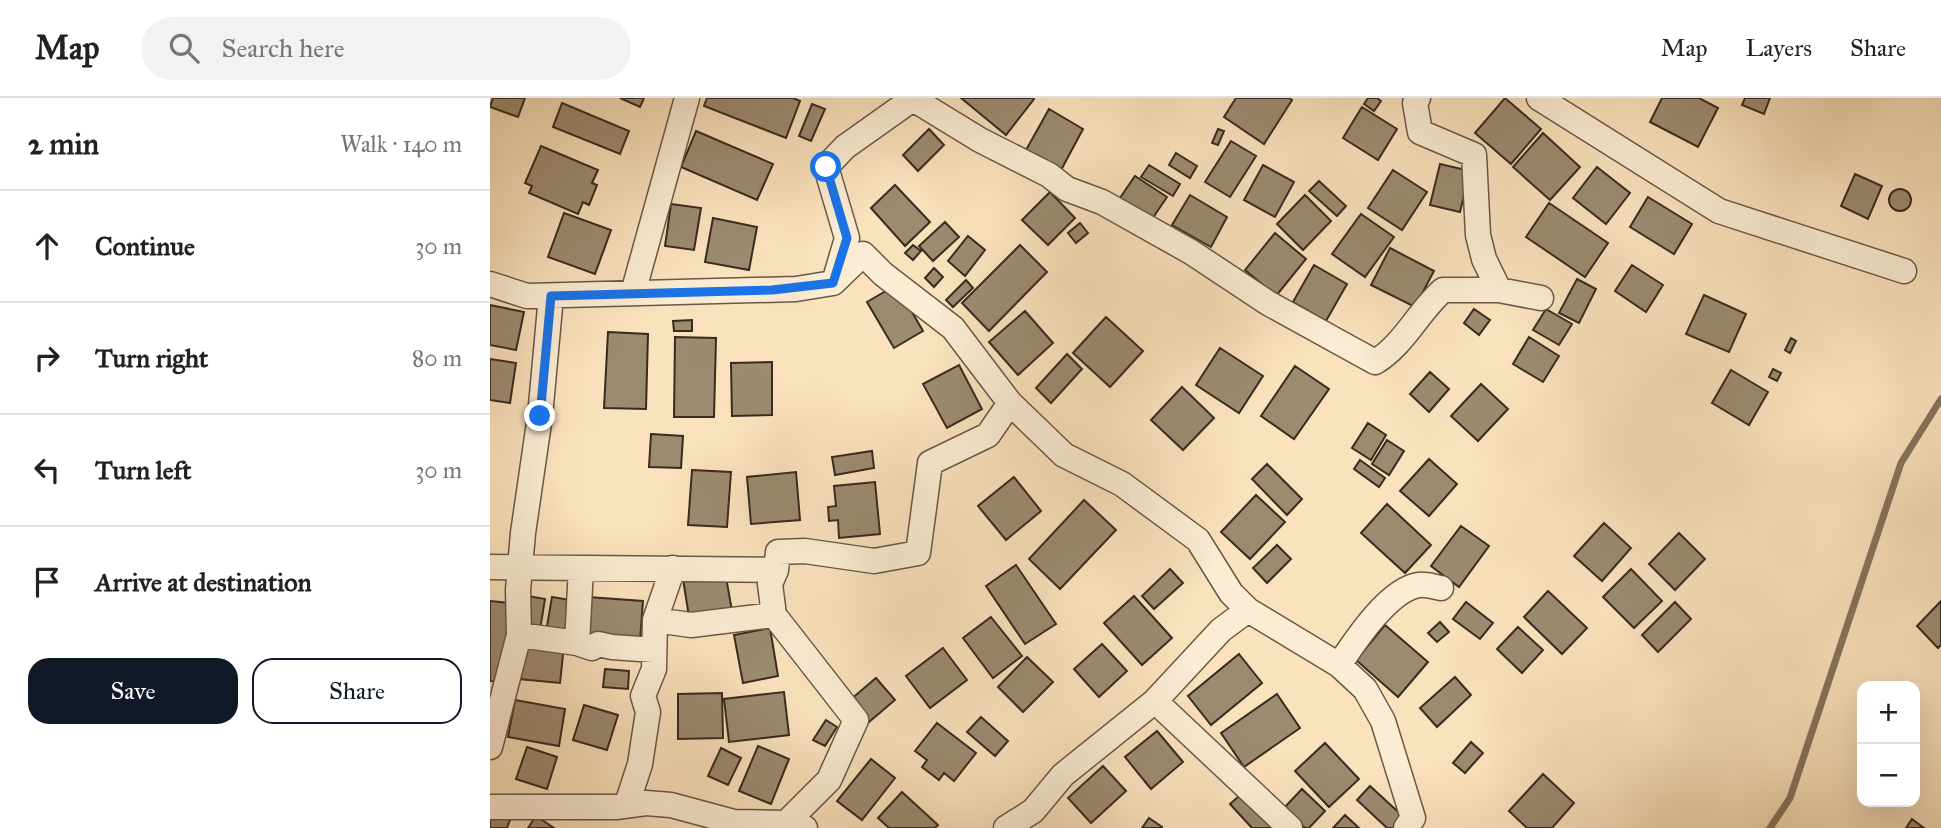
<!DOCTYPE html>
<html lang="en">
<head>
<meta charset="utf-8">
<style>
  :root { --surface:#fff; --page:#f2f2f2; --text:#222; --muted:#767676; --line:#e0e0e0; --accent:#111827 }
  body { margin:0; font-family:"IM FELL Great Primer",serif; background:var(--page); color:var(--text) }
  .controls { position:absolute; right:21px; bottom:21px; display:grid; overflow:hidden; border-radius:14px; box-shadow:0 7px 28px #0002 }
  .controls button { width:63px; height:63px; display:grid; place-items:center; padding:0; border:0; border-bottom:2px solid var(--line); background:var(--surface); color:var(--text); font:35px sans-serif }
  .stop { position:absolute; width:21px; height:21px; margin:-16px; border:5px solid #1a73e8; border-radius:50%; background:#fff }
  .stop.end { background:#1a73e8; border-color:#fff; box-shadow:0 2px 7px #0008 }
  .list { margin:0; padding:0; list-style:none }
  h2 { display:flex; justify-content:space-between; align-items:center; height:91px; margin:0; padding:0 28px; font-size:30px }
  h2 small { font-size:23px; font-weight:400; color:var(--muted) }
  .list li { display:grid; grid-template-columns:46px 1fr auto; gap:21px; align-items:center; box-sizing:border-box; height:112px; padding:0 28px; border-top:2px solid var(--line) }
  .list b { display:block; font-size:26px; white-space:nowrap }
  .list em { font-size:23px; font-style:normal; color:var(--muted) }
  .actions { display:flex; gap:14px; padding:21px 28px }
  .actions a { flex:1; padding:16px 0; border:2px solid var(--accent); border-radius:21px; text-align:center; font-size:24px; color:var(--accent) }
  .actions .main { background:var(--accent); color:#fff }
  .icon { flex:none; width:38px; height:38px; fill:none; stroke:currentColor; stroke-width:2; stroke-linecap:round; stroke-linejoin:round }
  .map { position:relative; flex:none; width:1451px; height:730px; overflow:hidden }
  header { display:flex; align-items:center; gap:42px; box-sizing:border-box; height:98px; padding:0 35px; background:var(--surface); border-bottom:2px solid var(--line) }
  header strong { font-size:33px }
  nav { display:flex; gap:38px; margin-inline-start:auto; font-size:24px }
  .search { width:490px; height:63px; background:var(--page); display:flex; align-items:center; gap:18px; box-sizing:border-box; padding:0 24px; border-radius:38px; color:var(--muted); font-size:26px }
  main { display:flex }
  aside { flex:1; background:var(--surface) }
  .map>svg:first-child { display:block }
  .lines { fill:none; stroke-linecap:round; stroke-linejoin:round }
  .stream { stroke:#85745d; stroke-width:7 }
  .building { fill:#9d8a71; stroke:#382b1f; stroke-width:2 }
  .street-casing { stroke:#685946; stroke-width:27 }
  .street { stroke:#fcecd4; stroke-width:24 }
  .route { stroke:#1a73e8; stroke-width:9 }
</style>
</head>
<body>
<header>
<strong>Map</strong>
<div class="search"><svg class="icon" aria-label="search" viewBox="0 0 24 24"><circle cx="10" cy="10" r="6"/><path d="M15 15l6 6"/></svg>Search here</div>
<nav><a>Map</a><a>Layers</a><a>Share</a></nav>
</header>
<main>
<aside>
<h2>2 min<small>Walk · 140 m</small></h2>
<ul class="list">
<li><svg class="icon" aria-label="ahead" viewBox="0 0 24 24"><path d="M12 20V5M6 11l6-6 6 6"/></svg><div><b>Continue</b></div><em>30 m</em></li>
<li><svg class="icon" aria-label="right" viewBox="0 0 24 24"><path d="M7 20v-9h11M14 6l5 5-5 5"/></svg><div><b>Turn right</b></div><em>80 m</em></li>
<li><svg class="icon" aria-label="left" viewBox="0 0 24 24"><path d="M17 20v-9H6M10 6l-5 5 5 5"/></svg><div><b>Turn left</b></div><em>30 m</em></li>
<li><svg class="icon" aria-label="arrive" viewBox="0 0 24 24"><path d="M6 21V4h12l-3 4 3 4H6"/></svg><div><b>Arrive at destination</b></div></li>
</ul>
<div class="actions"><a class="main">Save</a><a>Share</a></div>
</aside>
<div class="map">
<svg width="1451" height="730" viewBox="0 0 1451 730">
  <rect width="100%" height="100%" fill="#fae2bd"/>
  <filter id="stains"><feTurbulence type="fractalNoise" baseFrequency=".00286" numOctaves="4"/><feColorMatrix values="0 0 0 0 .2 0 0 0 0 .09 0 0 0 0 .02 0 0 0 .5 -.17"/></filter>
  <radialGradient id="worn" r=".72"><stop offset=".6" stop-color="#630" stop-opacity="0"/><stop offset="1" stop-color="#630" stop-opacity=".3"/></radialGradient>
  <g class="lines">
    <path class="stream" d="M1280 730 1300 700 1411 365 1451 301"/>
  </g>
  <path class="building" d="M3 0H35L28 19 0 9Z
    M130 0H154L150 9Z
    M217 0H303L310 3 296 40 214 8Z
    M471 0H543L544 1 516 37Z
    M746 0H799L802 2 774 46 734 19Z
    M878 0H887L891 3 884 13 874 6Z
    M1015 0 1051 31 1021 66 985 35Z
    M1172 0H1209L1228 10 1208 49 1160 24Z
    M1255 0H1280L1274 16 1252 7Z
    M72 5 139 33 130 56 63 29Z
    M322 6 335 11 321 43 309 38Z
    M872 9 907 31 888 62 853 40Z
    M559 11 593 31 571 72 536 52Z
    M439 31 454 47 428 73 413 57Z
    M728 31 734 33 728 47 722 45Z
    M206 33 283 66 267 102 191 69Z
    M1053 35 1090 69 1060 102 1023 69Z
    M741 43 766 58 740 99 715 84Z
    M51 48 108 72 102 85 107 87 99 107 93 104 88 116 39 95 42 88 35 85Z
    M686 55 707 68 700 80 679 67Z
    M950 66 980 73 970 114 940 107Z
    M659 67 690 86 683 98 651 79Z
    M773 67 804 84 785 119 754 102Z
    M1107 69 1140 95 1116 126 1083 100Z
    M903 72 937 94 912 132 878 110Z
    M1365 76 1392 88 1378 121 1351 108Z
    M645 78 677 99 662 121 630 100Z
    M829 83 856 108 847 118 819 93Z
    M405 87 440 124 415 148 381 110Z
    M1399 102a11 11 0 1 1 22 0a11 11 0 1 1-22 0Z
    M560 94 585 120 558 147 532 122Z
    M700 97 737 119 721 149 682 127Z
    M815 97 841 123 813 152 787 126Z
    M1158 99 1202 126 1184 156 1140 129Z
    M1059 105 1118 145 1095 179 1036 139Z
    M181 106 211 110 204 152 175 148Z
    M74 115 121 132 105 176 58 159Z
    M871 116 904 139 875 179 842 156Z
    M223 120 267 129 259 172 215 164Z
    M455 124 469 139 443 163 429 148Z
    M590 125 598 135 586 145 578 135Z
    M785 135 816 161 786 198 755 172Z
    M478 138 495 152 475 178 458 163Z
    M423 147 431 153 423 162 415 155Z
    M530 147 557 174 499 233 472 205Z
    M900 150 944 173 925 209 881 187Z
    M824 167 857 186 836 223 803 204Z
    M1142 167 1173 187 1156 214 1125 193Z
    M444 170 453 179 444 189 435 180Z
    M1087 181 1106 191 1089 225 1069 215Z
    M476 182 483 190 463 209 456 202Z
    M406 187 433 233 404 250 377 204Z
    M1214 197 1256 216 1239 254 1196 236Z
    M0 207 34 214 26 252 0 247Z
    M984 211 1000 222 989 237 974 225Z
    M1056 211 1082 226 1069 247 1043 232Z
    M535 213 563 245 528 277 499 244Z
    M616 219 653 253 620 289 583 255Z
    M202 222V233H184L183 223Z
    M118 234 158 236 156 311 114 310Z
    M185 239 226 240 224 319H184Z
    M1039 239 1069 258 1053 284 1023 266Z
    M1301 240 1306 243 1300 255 1295 252Z
    M730 250 773 278 749 315 706 287Z
    M577 256 592 271 561 305 546 290Z
    M0 261 26 265 20 305 0 302Z
    M282 264V317L242 318 241 265Z
    M469 267 492 311 457 330 433 286Z
    M805 268 839 291 804 341 771 318Z
    M1283 271 1291 275 1287 283 1279 279Z
    M1241 272 1278 294 1259 327 1222 305Z
    M940 274 959 291 939 314 920 296Z
    M991 286 1018 311 988 343 961 318Z
    M692 289 724 320 693 352 661 322Z
    M878 325 896 337 881 362 862 350Z
    M161 336 193 338 191 370 159 369Z
    M897 342 914 353 899 377 882 366Z
    M382 353 384 370 345 377 342 359Z
    M939 361 967 386 939 418 910 393Z
    M870 362 895 380 889 389 864 371Z
    M777 366 812 401 797 417 762 381Z
    M202 372 241 374 237 429 198 427Z
    M306 374 310 422 261 426 257 379Z
    M524 379 551 413 516 442 488 408Z
    M385 384 390 436 349 440 348 422 339 423 338 409 346 408 344 388Z
    M766 397 795 424 760 461 731 434Z
    M594 402 626 432 570 491 539 461Z
    M897 406 941 447 915 475 871 435Z
    M1114 425 1141 450 1112 483 1084 458Z
    M971 428 999 448 969 489 941 468Z
    M1189 435 1215 461 1185 492 1159 466Z
    M787 447 801 461 777 485 763 470Z
    M526 467 566 526 535 546 496 488Z
    M680 471 693 485 664 511 652 498Z
    M1141 471 1172 503 1144 530 1113 499Z
    M235 474 243 518 200 525 193 481Z
    M1058 493 1097 530 1072 556 1034 519Z
    M38 498 55 501 50 532 33 530Z
    M644 498 682 540 652 567 614 525Z
    M62 499 86 503 80 539 56 534Z
    M98 499 153 503 150 542 95 539Z
    M0 503 19 505 14 584 0 583Z
    M1451 503V547L1448 550 1427 528Z
    M976 504 1003 525 990 541 963 521Z
    M1185 504 1201 521 1168 554 1152 537Z
    M501 519 532 558 503 580 473 540Z
    M950 524 959 534 947 544 938 535Z
    M895 527 938 564 908 599 866 562Z
    M1028 529 1053 552 1032 575 1007 551Z
    M280 530 288 578 253 585 244 537Z
    M32 543 74 547 70 585 29 581Z
    M612 546 637 573 609 599 584 571Z
    M453 550 477 582 440 610 416 578Z
    M749 556 772 585 721 627 698 598Z
    M537 559 563 584 533 614 508 589Z
    M115 571 139 573 138 591 113 589Z
    M965 579 981 597 947 629 930 610Z
    M386 580 405 602 379 624 360 602Z
    M294 594 299 637 239 644 234 601Z
    M232 595 233 640 188 641V596Z
    M787 596 810 630 754 669 731 635Z
    M25 602 75 611 69 648 18 639Z
    M94 607 128 617 117 652 83 642Z
    M491 619 518 643 505 658 477 634Z
    M336 622 347 629 335 648 323 642Z
    M447 625 486 655 464 683 454 675 449 682 432 669 437 662 425 653Z
    M667 633 693 664 661 691 635 659Z
    M981 644 993 655 975 675 963 665Z
    M835 645 869 681 839 709 805 673Z
    M268 648 299 661 281 706 249 693Z
    M37 649 67 659 57 691 26 681Z
    M231 650 251 660 238 687 218 678Z
    M381 661 405 680 372 722 347 703Z
    M613 668 636 693 601 725 578 700Z
    M1053 676 1084 705 1062 730H1037L1019 713Z
    M880 688 917 722 909 730H897L867 702Z
    M757 691 791 730H762L740 706Z
    M812 691 835 713 819 730H815L794 710Z
    M412 694 448 727 445 730H399L388 720Z
    M0 713 20 722 17 730H0Z
    M855 717 869 730H843Z
    M46 718 64 730H38Z
    M659 720 672 729 671 730H652Z
    M1422 721 1434 730H1416Z"/>
  <g class="lines">
    <g class="street-casing">
      <path id="street" d="M928 0 925 5 930 34 984 57 988 137 994 161 1009 192
        M1049 0 1229 113 1414 173
        M423 1 490 42 559 77 577 91 612 104 701 154 778 205 885 264C913 248 928 214 953 192H1009L1051 200
        M345 181 357 140 336 69 355 49 424 0
        M0 186 37 198 306 191 343 185 373 156 393 176 463 230 520 305 574 357 632 386 708 442 741 495 758 512 849 567 875 591 893 623 923 720 916 730
        M143 195 197 0
        M0 469 286 472
        M165 522 201 527 284 517
        M29 537 87 545 102 550 108 546 122 549 164 552
        M87 545 91 470
        M849 567C865 543 899 491 929 487 936 486 945 489 951 490
        M665 603 800 730
        M0 649 29 537 28 492 33 435 50 318 61 198
        M137 706 150 666 158 614 153 598 164 571 165 522 183 470
        M0 709H126L156 705 181 707 244 724 296 725 315 730
        M296 725 339 682 366 622 284 517 280 486 286 472 288 454 315 453 384 463 428 455 440 365 498 337 520 305
        M516 730 543 713 573 677 665 603 731 532 758 512"/>
    </g>
    <use href="#street" class="street"/>
  </g>
  <g class="lines">
    <path class="route" d="M50 318 61 198 282 192 343 185 357 140 336 69"/>
  </g>
  <rect width="100%" height="100%" filter="url(#stains)"/>
  <rect width="100%" height="100%" fill="url(#worn)"/>
</svg>
<div class="controls">
<button>+</button>
<button>−</button>
</div>
<div class="stop" style="left:336px;top:69px"></div>
<div class="stop end" style="left:50px;top:318px"></div>
</div>
</main>
</body>
</html>
